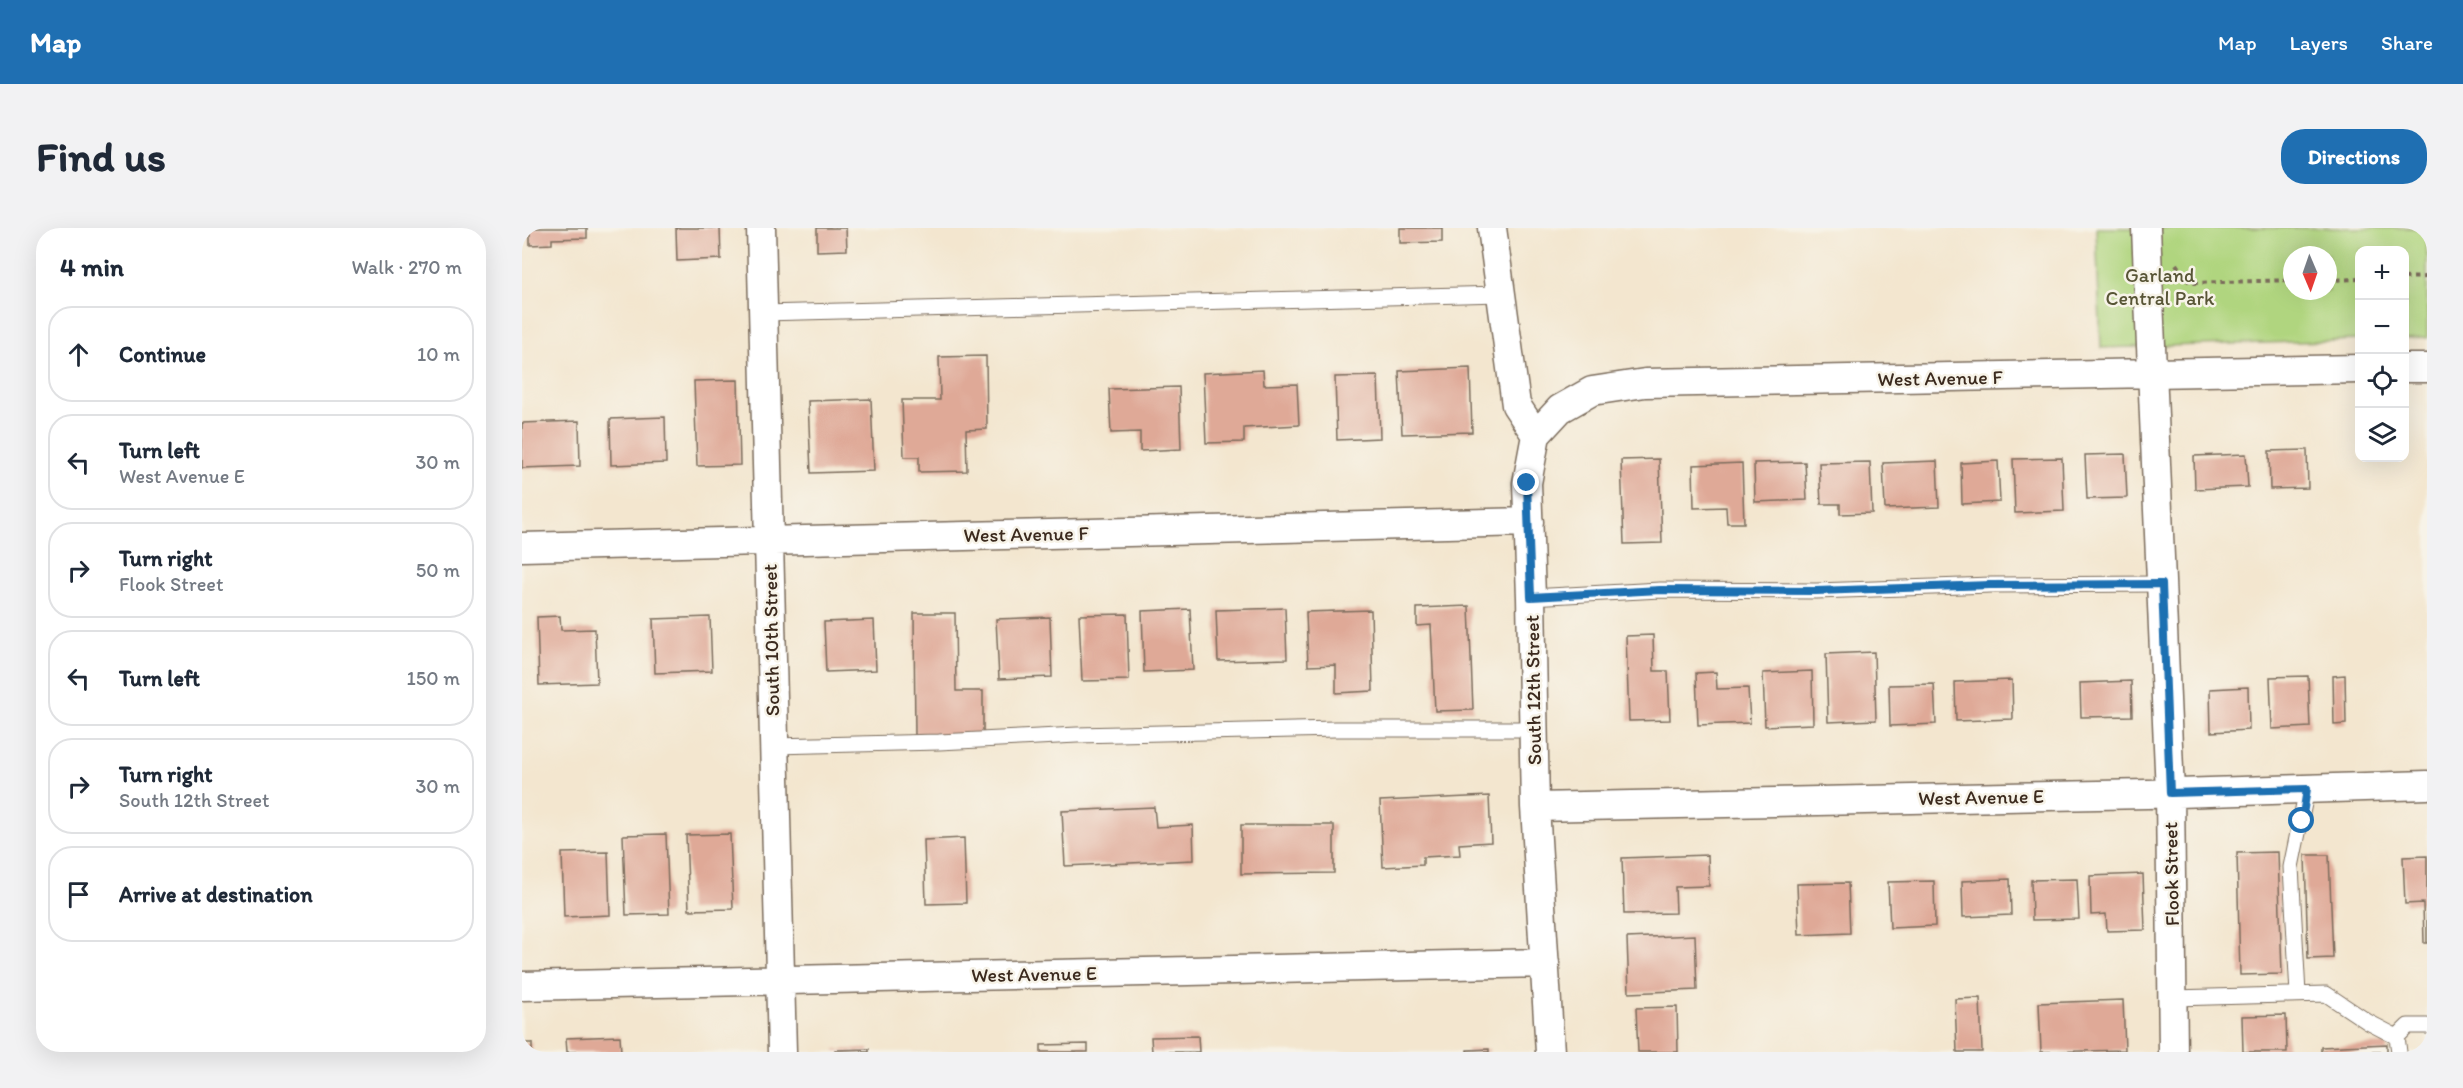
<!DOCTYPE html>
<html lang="en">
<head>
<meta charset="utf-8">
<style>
  :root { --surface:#fff; --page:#f2f2f3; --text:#1f2937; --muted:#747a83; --line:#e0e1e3; --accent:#1f6fb2 }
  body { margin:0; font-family:Itim,sans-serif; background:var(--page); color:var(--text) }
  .controls { position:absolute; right:18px; top:18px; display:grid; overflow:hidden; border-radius:12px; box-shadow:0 6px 24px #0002 }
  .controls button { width:54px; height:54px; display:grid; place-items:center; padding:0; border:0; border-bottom:2px solid var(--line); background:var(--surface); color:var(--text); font:30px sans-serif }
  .compass { position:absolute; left:1761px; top:18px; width:54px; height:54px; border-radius:50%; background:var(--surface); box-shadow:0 6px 24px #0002; rotate:178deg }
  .stop { position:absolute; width:18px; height:18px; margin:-14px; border:4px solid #1f6fb2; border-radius:50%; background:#fff }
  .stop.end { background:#1f6fb2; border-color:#fff; box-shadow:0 2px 6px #0008 }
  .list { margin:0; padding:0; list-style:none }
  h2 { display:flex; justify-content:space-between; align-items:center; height:78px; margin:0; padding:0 24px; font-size:26px }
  h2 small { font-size:20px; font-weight:400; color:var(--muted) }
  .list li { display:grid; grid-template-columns:39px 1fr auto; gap:18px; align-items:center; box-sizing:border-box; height:96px; margin:0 12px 12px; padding:0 12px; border:2px solid var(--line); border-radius:24px }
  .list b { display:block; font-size:22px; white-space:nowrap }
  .list p { margin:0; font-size:20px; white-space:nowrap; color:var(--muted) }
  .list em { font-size:20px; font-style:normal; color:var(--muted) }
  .icon { flex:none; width:33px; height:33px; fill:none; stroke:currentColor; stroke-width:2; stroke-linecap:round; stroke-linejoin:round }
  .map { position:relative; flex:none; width:1905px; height:824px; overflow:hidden; border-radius:24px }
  header { display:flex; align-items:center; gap:36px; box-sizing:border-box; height:84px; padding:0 30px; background:var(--accent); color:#fff }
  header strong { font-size:28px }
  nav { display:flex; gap:33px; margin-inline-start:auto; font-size:21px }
  .intro { display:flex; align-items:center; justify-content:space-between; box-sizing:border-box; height:144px; padding:0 36px }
  h1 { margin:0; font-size:42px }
  .button { padding:15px 27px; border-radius:24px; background:var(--accent); color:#fff; font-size:21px; font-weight:700 }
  main { display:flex; gap:36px; padding:0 36px }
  aside { flex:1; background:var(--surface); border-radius:24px; box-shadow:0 6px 24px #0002 }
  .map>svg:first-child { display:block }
  .green { fill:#b0d57f; stroke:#76804e; stroke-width:1.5; fill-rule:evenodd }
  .building { fill:#dfa997 }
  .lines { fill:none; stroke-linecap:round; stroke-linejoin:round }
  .lane-casing { stroke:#7b6c5c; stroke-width:17 }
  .street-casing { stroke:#7b6c5c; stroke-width:31 }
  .path { stroke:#7b6c5c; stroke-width:4; stroke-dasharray:4.5 4.5; stroke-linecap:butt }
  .lane { stroke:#fff; stroke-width:15 }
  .street { stroke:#fff; stroke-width:28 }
  .route { stroke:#1f6fb2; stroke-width:8 }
  .labels { text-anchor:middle; stroke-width:5; stroke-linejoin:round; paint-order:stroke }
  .park-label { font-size:20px; fill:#585536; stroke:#f7f3e8 }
  .street-label { font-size:20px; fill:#3b2a1e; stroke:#f7f3e8 }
</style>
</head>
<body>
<header>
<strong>Map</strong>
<nav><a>Map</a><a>Layers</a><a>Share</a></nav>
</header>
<div class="intro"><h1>Find us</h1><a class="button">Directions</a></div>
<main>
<aside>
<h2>4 min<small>Walk · 270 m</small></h2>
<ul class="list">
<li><svg class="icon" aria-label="ahead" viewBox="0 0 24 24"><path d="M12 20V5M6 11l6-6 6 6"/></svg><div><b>Continue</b></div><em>10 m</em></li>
<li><svg class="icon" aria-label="left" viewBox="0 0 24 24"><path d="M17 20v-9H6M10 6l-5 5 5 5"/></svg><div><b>Turn left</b><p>West Avenue E</p></div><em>30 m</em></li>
<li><svg class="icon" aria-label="right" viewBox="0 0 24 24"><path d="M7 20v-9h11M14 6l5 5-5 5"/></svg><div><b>Turn right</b><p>Flook Street</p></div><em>50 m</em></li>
<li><svg class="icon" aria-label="left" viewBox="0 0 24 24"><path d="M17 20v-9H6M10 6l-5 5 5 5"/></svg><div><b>Turn left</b></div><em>150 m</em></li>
<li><svg class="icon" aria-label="right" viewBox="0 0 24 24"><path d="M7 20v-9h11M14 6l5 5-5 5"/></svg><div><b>Turn right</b><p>South 12th Street</p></div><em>30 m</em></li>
<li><svg class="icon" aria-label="arrive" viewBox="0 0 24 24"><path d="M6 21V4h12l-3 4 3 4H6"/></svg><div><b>Arrive at destination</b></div></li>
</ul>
</aside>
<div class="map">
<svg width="1905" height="824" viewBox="0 0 1905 824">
  <rect width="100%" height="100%" fill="#f7f3e8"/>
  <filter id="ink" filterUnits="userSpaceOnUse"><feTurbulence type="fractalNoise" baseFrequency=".0167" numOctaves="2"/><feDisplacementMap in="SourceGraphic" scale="12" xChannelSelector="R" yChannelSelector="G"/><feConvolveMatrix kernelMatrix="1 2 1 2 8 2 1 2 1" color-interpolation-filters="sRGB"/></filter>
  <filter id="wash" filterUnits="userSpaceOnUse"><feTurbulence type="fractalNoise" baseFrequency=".008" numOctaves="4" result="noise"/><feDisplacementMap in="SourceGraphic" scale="24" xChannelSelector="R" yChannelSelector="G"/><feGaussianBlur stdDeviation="1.35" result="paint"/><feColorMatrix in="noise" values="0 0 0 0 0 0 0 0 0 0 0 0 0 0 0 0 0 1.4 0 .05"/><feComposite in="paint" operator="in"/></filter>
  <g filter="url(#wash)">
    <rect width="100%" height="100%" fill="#f3e6cf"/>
    <path class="green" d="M1574 0H1905V110L1883 111 1882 22H1838L1837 112 1579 120ZM1770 27H1806V63H1770Z"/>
    <g id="blocks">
      <path class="building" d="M8 0H65V10L30 11V16L8 17Z
        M154 0H198L199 31 155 33Z
        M295 0H324L325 22 295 23Z
        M878 0H920V14L878 15Z
        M464 128 465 201 444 202 445 243 397 244V229H382L380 172H418L417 129Z
        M948 140 950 204 880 206 877 143Z
        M741 142 742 157 775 156 777 197 722 200V214L684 215 681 145Z
        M856 148 858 210 815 212 813 149Z
        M216 152 218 237 175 238 172 153Z
        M657 159 659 221 618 223V204L589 205 587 161Z
        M349 171 352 243 289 245 286 173Z
        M143 189 144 235 89 237 88 191Z
        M57 193 58 238 0 240V195Z
        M1785 222 1786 260 1748 261 1747 223Z
        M1603 226 1605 270 1565 271 1563 227Z
        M1724 226 1726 259 1673 261 1672 228Z
        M1540 230 1542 283 1493 285 1491 231Z
        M1137 231 1140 315 1102 316 1099 232Z
        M1415 233 1417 279 1363 281 1361 235Z
        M1476 233 1478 274 1440 276 1439 235Z
        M1283 234 1285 272 1233 274 1232 235Z
        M1348 234 1350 285 1318 286V276H1299L1297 235Z
        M1220 235 1222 295H1205L1204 279 1172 280 1171 237Z
        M947 378 951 482 913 483 909 397 895 398V380Z
        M763 380 765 431 696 433 694 382Z
        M668 381 671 442 622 444 620 383Z
        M849 382 851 463 814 465V437L786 438 784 384Z
        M392 385H433L434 463H461V509H393Z
        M605 386 607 452 560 453 557 387Z
        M38 388 39 402 73 401 75 455 17 457 15 389Z
        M188 389 190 443 133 445 131 391Z
        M528 389 530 449 477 451 474 391Z
        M352 392 354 442 304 444 302 394Z
        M1131 407 1132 443H1146L1148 492 1107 493 1104 408Z
        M1352 424 1354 492 1306 494 1304 426Z
        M1290 443 1291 496 1243 498 1241 445Z
        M1194 444 1195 461 1226 460 1228 495 1176 497 1174 445Z
        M1823 447 1824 496 1812 497 1811 448Z
        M1786 448 1788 499 1750 501 1748 449Z
        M1490 452 1491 491 1434 493 1433 454Z
        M1609 453 1610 488 1559 489 1558 455Z
        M1412 456 1414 496 1368 498 1367 457Z
        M1726 459 1727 502 1689 504 1688 461Z
        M967 568 969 614 937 616 938 627 901 629V637L861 639 858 573Z
        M632 579 634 599 671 597 672 632 543 638 540 583Z
        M719 597H812V645L719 646Z
        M144 606 147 686 104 687 101 607Z
        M208 606 211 681 167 682 164 607Z
        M442 610 444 675 404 676 402 612Z
        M86 624 88 687 42 689 40 625Z
        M1756 624 1760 746 1718 747 1715 625Z
        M1186 627 1187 658 1153 659 1154 685 1102 686 1100 630Z
        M1783 627H1807L1811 730 1786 731Z
        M1905 628V715H1902L1901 675 1883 676 1881 629Z
        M1621 646 1623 702 1585 703 1584 686 1569 687 1568 648Z
        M1488 651 1489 687 1441 689 1440 653Z
        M1555 651 1557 691 1510 692 1509 652Z
        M1412 653 1413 698 1368 700 1366 654Z
        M1326 655 1328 705 1277 707 1275 656Z
        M1173 707 1175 762 1107 765 1105 710Z
        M1458 770 1460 824H1435L1433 771Z
        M1601 772 1603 822 1519 824 1517 775Z
        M1155 779 1156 824H1116L1114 780Z
        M1764 787 1765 824H1721L1720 788Z
        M98 808 99 824H45L44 810Z
        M676 808 677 824H630L629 809Z
        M0 815H10V824H0Z
        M566 816V824H519V817Z
        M1865 816V824H1799V819Z
        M347 821V824H313V822Z
        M967 821V824H945V822Z"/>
    </g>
  </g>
  <g filter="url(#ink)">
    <use href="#blocks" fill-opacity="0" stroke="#7b6c5c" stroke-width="1.5"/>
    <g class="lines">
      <g class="lane-casing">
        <path id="lane" d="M241 85 979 66
          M1009 369 1138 362 1294 363 1469 357 1640 356
          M252 518 417 514 555 507 813 501H1012
          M1776 766 1769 639 1785 561
          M1651 770 1804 766 1846 794 1875 809
          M1877 824 1875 809 1886 798H1905"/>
      </g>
      <g class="street-casing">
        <path id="street" d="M239 0 260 824
          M970 0 994 177 1014 207 1005 255 1009 369 1013 579 1028 824
          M1624 0 1648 565 1651 824
          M1882 140H1905
          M1014 207 1038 181 1070 163 1123 155 1838 141
          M0 319 1007 294
          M1013 579 1625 566 1905 557
          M0 758 1023 735"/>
      </g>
      <path class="path" d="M1654 36 1668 55 1770 52
        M1882 50 1905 49
        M1806 52 1838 51"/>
      <use href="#lane" class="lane"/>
      <use href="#street" class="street"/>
    </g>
  </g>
  <g class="lines" filter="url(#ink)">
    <path class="route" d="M1005 255 1009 369 1138 362 1294 363 1468 357 1640 356 1648 565 1785 561 1780 593"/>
  </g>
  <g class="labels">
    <g class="park-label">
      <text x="1638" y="54">Garland<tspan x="1638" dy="23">Central Park</tspan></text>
    </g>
    <g class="street-label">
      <text transform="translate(1418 150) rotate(-1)" y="7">West Avenue F</text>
      <text transform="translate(504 306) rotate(-1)" y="7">West Avenue F</text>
      <text transform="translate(249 412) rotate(-91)" y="7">South 10th Street</text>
      <text transform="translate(1011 462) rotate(-91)" y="7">South 12th Street</text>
      <text transform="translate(1459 569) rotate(-1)" y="7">West Avenue E</text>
      <text transform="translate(1649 646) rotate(-91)" y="7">Flook Street</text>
      <text transform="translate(512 746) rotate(-1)" y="7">West Avenue E</text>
    </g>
  </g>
</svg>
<div class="controls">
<button>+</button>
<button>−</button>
<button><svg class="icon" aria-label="locate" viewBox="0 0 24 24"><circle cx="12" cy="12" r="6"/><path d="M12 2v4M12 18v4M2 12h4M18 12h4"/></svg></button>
<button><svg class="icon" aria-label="layers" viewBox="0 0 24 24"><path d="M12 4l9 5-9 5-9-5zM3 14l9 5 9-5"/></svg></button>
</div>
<svg class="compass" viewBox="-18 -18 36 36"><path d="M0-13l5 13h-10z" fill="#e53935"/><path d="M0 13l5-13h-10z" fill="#747a83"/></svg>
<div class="stop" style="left:1780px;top:593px"></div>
<div class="stop end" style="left:1005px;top:255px"></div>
</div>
</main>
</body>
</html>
